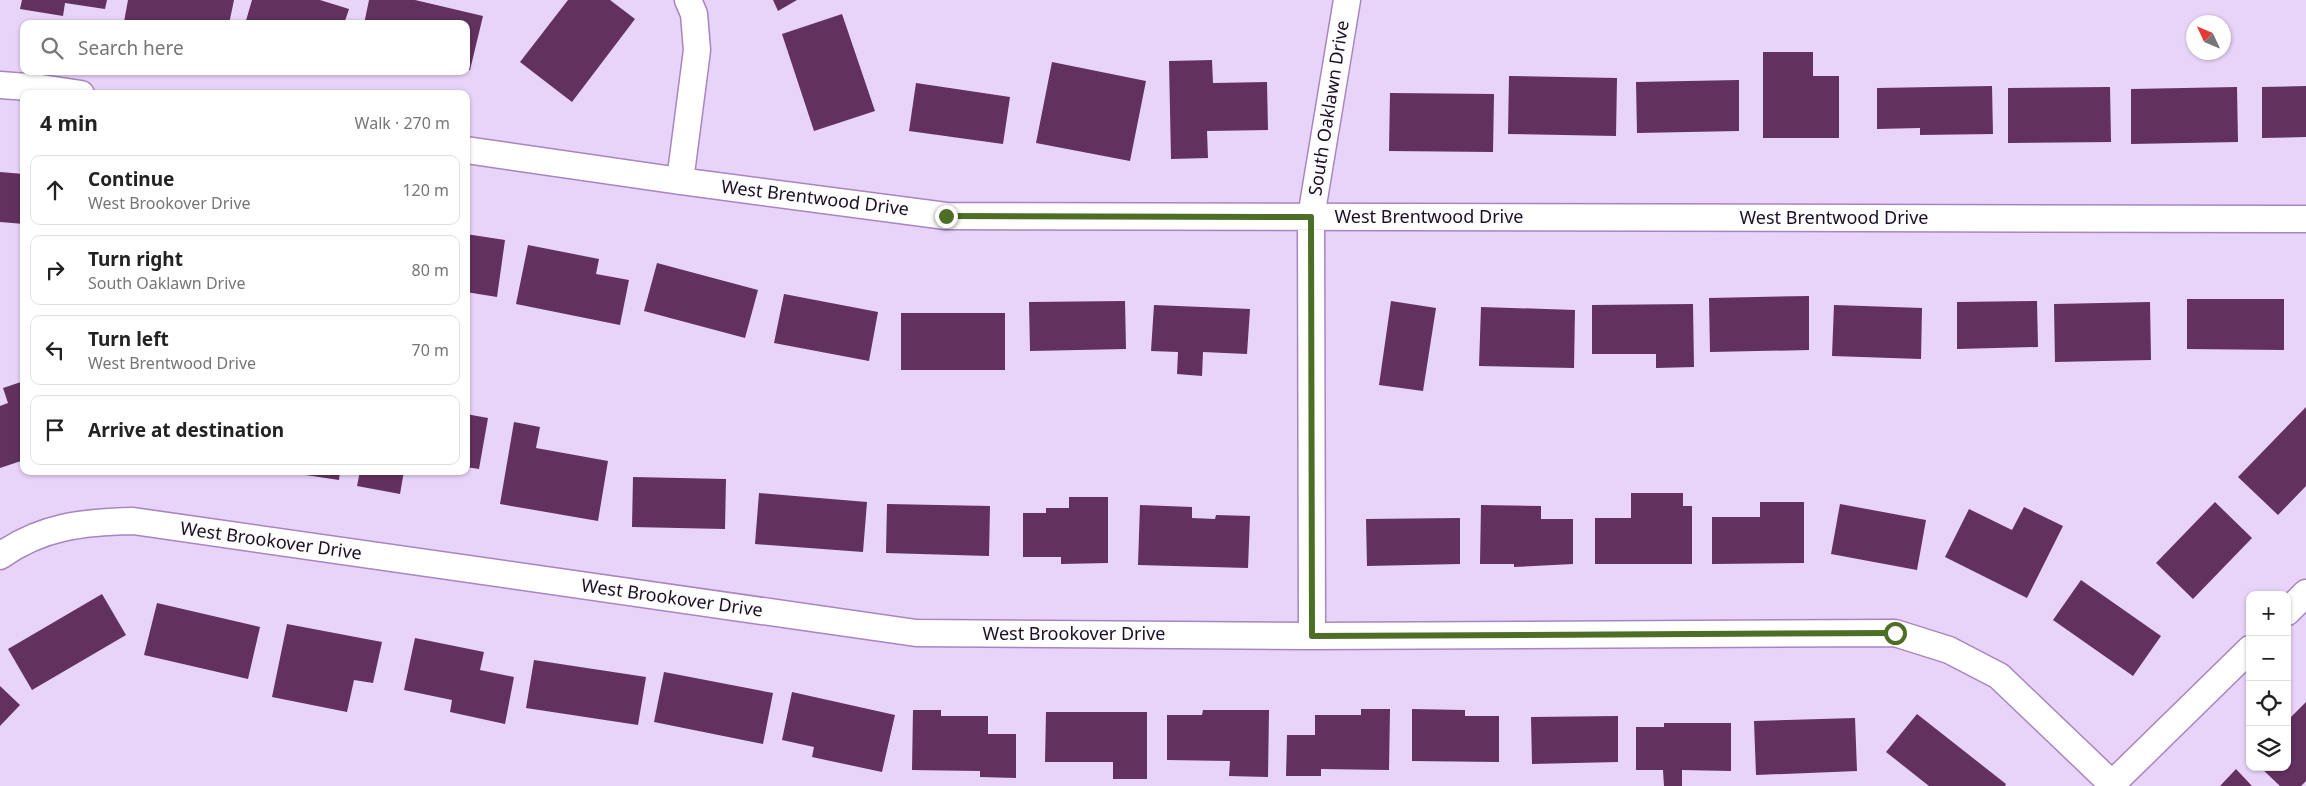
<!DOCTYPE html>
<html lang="en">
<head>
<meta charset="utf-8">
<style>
  :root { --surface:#fff; --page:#f2f2f2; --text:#222; --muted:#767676; --line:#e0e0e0 }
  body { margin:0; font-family:"Noto Sans",sans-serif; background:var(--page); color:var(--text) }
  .controls { position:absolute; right:15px; bottom:15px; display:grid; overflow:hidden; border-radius:10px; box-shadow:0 1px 4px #0004 }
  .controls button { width:45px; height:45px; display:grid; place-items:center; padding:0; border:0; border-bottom:1px solid var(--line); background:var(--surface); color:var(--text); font:25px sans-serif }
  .compass { position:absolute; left:2186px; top:15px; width:45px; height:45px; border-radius:50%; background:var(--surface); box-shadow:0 1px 4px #0004; rotate:314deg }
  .stop { position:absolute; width:15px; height:15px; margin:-11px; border:4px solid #4d6e25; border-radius:50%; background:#fff }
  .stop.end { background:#4d6e25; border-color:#fff; box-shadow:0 1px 5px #0008 }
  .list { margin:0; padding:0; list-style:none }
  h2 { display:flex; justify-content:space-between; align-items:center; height:65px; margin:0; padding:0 20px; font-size:21px }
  h2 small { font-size:16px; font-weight:400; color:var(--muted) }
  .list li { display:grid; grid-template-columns:32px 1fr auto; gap:15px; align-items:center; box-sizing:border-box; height:70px; margin:0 10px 10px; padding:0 10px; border:1px solid var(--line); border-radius:10px }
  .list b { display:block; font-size:19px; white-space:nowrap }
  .list p { margin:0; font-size:16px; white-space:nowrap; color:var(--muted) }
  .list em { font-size:16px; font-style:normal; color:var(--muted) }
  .icon { flex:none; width:28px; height:28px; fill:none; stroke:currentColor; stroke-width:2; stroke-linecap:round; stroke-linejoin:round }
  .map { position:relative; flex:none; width:2306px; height:786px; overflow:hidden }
  .search { position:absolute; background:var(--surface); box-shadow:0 1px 4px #0004; left:20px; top:20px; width:450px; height:55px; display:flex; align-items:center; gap:12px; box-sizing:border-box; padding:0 18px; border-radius:10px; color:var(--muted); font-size:19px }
  .panel { position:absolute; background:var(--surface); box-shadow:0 1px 4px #0004; left:20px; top:90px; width:450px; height:385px; border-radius:10px }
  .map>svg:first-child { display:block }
  .building { fill:#62315e }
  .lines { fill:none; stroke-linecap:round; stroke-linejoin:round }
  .street-casing { stroke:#a885c1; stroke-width:29 }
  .street { stroke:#fff; stroke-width:26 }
  .route { stroke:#4d6e25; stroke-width:6 }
  .labels { text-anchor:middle; stroke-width:5; stroke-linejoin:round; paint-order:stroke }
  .street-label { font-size:18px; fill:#1c0f25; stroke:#fdfdfd }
</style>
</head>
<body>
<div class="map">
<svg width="2306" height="786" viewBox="0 0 2306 786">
  <rect width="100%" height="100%" fill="#e8d3f9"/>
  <path class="building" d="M22 0H107L105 9 65 3 63 16 20 9Z
    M128 0H234L229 24H134L124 22Z
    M252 0H320L349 9 344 24H245Z
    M369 0H415L483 16 470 70 466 69V24H364Z
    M568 0H610L635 19 572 102 520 62Z
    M773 0H797L778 11Z
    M842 14 875 111 814 131 782 34Z
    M1763 52H1813V76H1839V138H1763Z
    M1212 60 1213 83 1267 82 1268 130 1207 131 1208 158 1171 159 1169 61Z
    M1052 62 1146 81 1130 161 1036 143Z
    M1509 76 1617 78 1616 136 1508 134Z
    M1739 80V131L1637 133 1636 82Z
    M916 83 1010 97 1003 144 909 131Z
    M1992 86 1993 134 1920 135V128L1877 129V88Z
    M2306 86V137L2262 138V87Z
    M2110 87 2111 142 2008 143V88Z
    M2237 87 2238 142 2131 144V89Z
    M1390 93 1494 94 1493 152 1389 151Z
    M0 172 24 174V224L0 222Z
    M466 234 505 240 497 297 466 292Z
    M528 245 599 259 596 274 629 280 620 325 516 304Z
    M657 263 758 290 745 338 644 311Z
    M784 294 878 312 869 361 774 343Z
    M1809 296V350L1710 352 1709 298Z
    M2187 299H2284V350L2187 349Z
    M1125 301 1126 349 1030 351 1029 302Z
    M1391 301 1436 308 1423 391 1379 385Z
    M2037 301 2038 347 1957 349V302Z
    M2150 302 2151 360 2055 362 2054 304Z
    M1693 304 1694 367 1656 368V354H1592V305Z
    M1154 305 1250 309 1247 354 1203 352 1202 376 1177 374 1178 352 1151 351Z
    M1834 305 1922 308 1921 359 1832 356Z
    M1481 307 1575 310 1574 368 1479 366Z
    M901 313H1005V370H901Z
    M24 381V460L0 468V406L8 403 3 388Z
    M2306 407V486L2278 515 2238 477Z
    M466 414 488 418 479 469 466 467Z
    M514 422 540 427 536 448 608 461 598 521 500 504Z
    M279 471H340L339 480Z
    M360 471H404L400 494 357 486Z
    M633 477 726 479 725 529 632 527Z
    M759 493 867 502 863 552 755 544Z
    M1631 493H1683V506H1692V564H1595V518H1631Z
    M1069 497H1108V563L1061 564V557H1023V513H1046V508H1069Z
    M1760 502H1804V563L1712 564V517H1760Z
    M2215 502 2252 538 2193 599 2156 563Z
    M887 504 990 506 989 556 886 553Z
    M1840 504 1926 520 1917 570 1831 554Z
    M1140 505 1192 507V518L1215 519 1216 515 1250 516 1248 568 1138 565Z
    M1481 505 1541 506V519H1573V564L1514 567V564H1480Z
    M2024 507 2063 526 2027 598 1945 557 1969 509 2012 530Z
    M1460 518V564L1367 566 1366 519Z
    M2081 580 2161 636 2133 676 2053 620Z
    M102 594 126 635 32 690 8 649Z
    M157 603 260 627 248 679 144 655Z
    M287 624 382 642 373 683 354 680 347 712 272 697Z
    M415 638 484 652 480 670 514 677 505 724 450 712 452 700 404 690Z
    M534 660 646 677 638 725 526 708Z
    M664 672 773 693 763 744 654 722Z
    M0 686 20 705 0 726Z
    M792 692 895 715 882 772 812 757 814 747 782 740Z
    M2306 702V781L2301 786H2280L2260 767H2287V721Z
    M1361 709H1390L1389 770 1321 769V776H1286L1287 735H1315V715H1361Z
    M1412 709 1465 710V716H1499V762L1412 761Z
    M913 710H941V716H988V734H1016V778L980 777V771L912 770Z
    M1203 710H1269L1268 777 1229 776 1230 761 1167 760V715H1202Z
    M1046 712H1147V779H1113V762H1045Z
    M1917 714 2006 784 2005 786H1929L1886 752Z
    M1618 716V762L1532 764 1531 717Z
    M1855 718 1857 771 1756 775 1754 721Z
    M1664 723H1731V771L1682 770V786H1664L1663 770H1636V727H1664Z
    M2236 769 2252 786H2220Z"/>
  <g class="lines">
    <g class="street-casing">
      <path id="street" d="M0 85 41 88 81 94
        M466 150 680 181 946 216 2306 219
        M680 181 697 50 694 14 688 0
        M0 556C42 526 84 522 133 521L916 633 1312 636 1895 633 1949 650 1999 676 2112 784
        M2287 612 2306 593
        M1312 636 1311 217 1347 0
        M2110 786 2250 649"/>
    </g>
    <use href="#street" class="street"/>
  </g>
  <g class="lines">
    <path class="route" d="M946 216 1311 217 1312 636 1895 633"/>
  </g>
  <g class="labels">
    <g class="street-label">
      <text transform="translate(1329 108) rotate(-81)" y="6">South Oaklawn Drive</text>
      <text transform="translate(815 198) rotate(7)" y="6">West Brentwood Drive</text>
      <text x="1429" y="223">West Brentwood Drive</text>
      <text x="1834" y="224">West Brentwood Drive</text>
      <text transform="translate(271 541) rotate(8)" y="6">West Brookover Drive</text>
      <text transform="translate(672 598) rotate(8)" y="6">West Brookover Drive</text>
      <text x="1074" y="640">West Brookover Drive</text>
    </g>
  </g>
</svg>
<div class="controls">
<button>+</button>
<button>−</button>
<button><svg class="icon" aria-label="locate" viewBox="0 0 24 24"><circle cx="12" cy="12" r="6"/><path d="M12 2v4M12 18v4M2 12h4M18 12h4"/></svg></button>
<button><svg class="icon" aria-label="layers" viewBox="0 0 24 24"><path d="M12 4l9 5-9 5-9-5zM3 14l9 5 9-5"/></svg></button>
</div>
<svg class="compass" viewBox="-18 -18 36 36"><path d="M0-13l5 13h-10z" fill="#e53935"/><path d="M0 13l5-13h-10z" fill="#767676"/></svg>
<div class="stop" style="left:1895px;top:633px"></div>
<div class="stop end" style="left:946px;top:216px"></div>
<div class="search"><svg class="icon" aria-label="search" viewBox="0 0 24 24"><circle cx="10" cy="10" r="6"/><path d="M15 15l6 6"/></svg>Search here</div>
<section class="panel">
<h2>4 min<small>Walk · 270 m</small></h2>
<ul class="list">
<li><svg class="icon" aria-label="ahead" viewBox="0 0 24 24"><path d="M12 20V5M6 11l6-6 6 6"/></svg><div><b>Continue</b><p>West Brookover Drive</p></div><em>120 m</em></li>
<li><svg class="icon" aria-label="right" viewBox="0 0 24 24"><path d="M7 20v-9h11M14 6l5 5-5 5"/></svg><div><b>Turn right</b><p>South Oaklawn Drive</p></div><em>80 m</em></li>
<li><svg class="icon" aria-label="left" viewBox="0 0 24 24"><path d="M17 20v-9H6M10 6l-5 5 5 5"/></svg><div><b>Turn left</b><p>West Brentwood Drive</p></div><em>70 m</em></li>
<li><svg class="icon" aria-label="arrive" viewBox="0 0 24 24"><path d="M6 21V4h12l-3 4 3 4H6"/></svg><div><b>Arrive at destination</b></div></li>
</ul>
</section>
</div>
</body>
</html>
